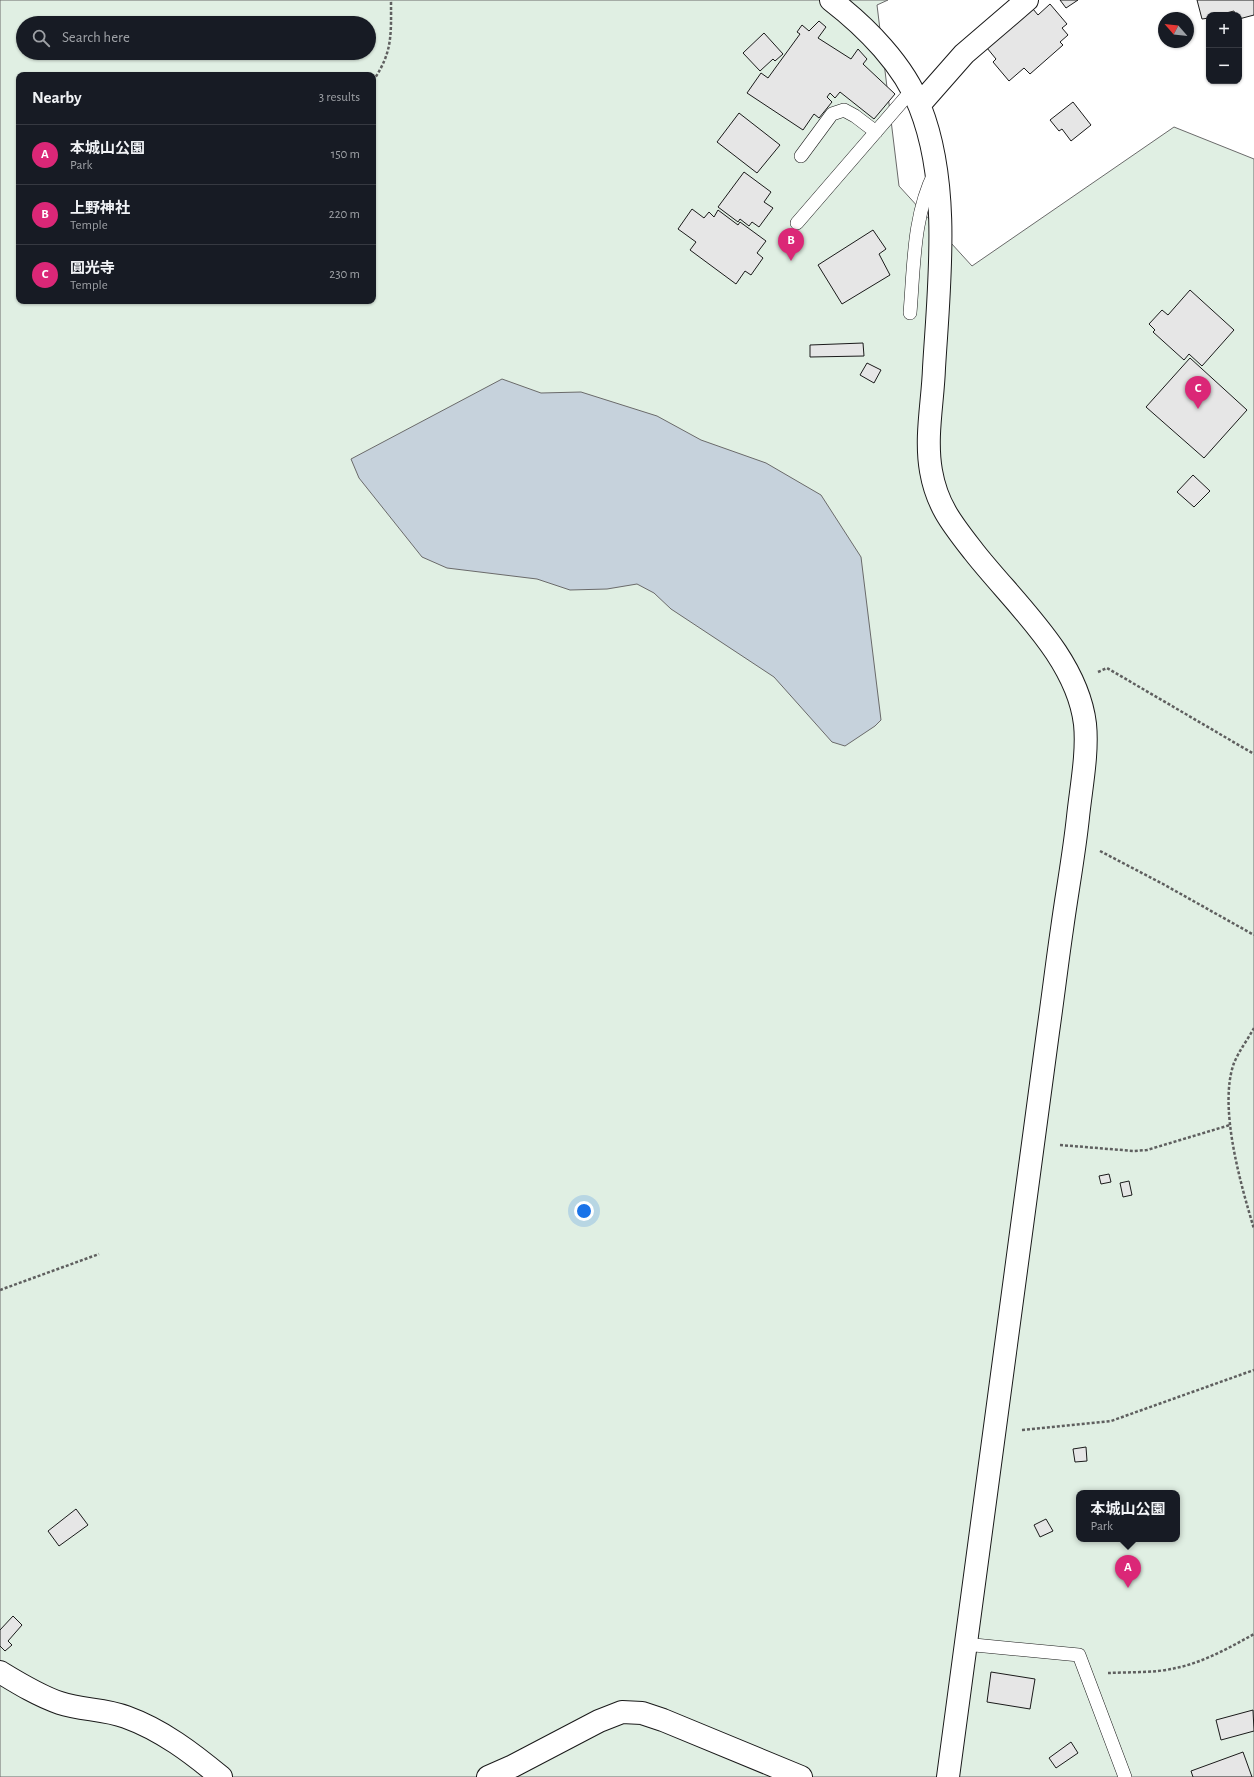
<!DOCTYPE html>
<html lang="en">
<head>
<meta charset="utf-8">
<style>
  :root { --surface:#171b24; --page:#20242c; --text:#f1f3f6; --muted:#9ea1a6; --line:#363941; --accent:#db2777 }
  body { margin:0; font-family:"Alegreya Sans","Noto Sans JP",sans-serif; background:var(--page); color:var(--text) }
  .controls { position:absolute; right:12px; top:12px; display:grid; overflow:hidden; border-radius:8px; box-shadow:0 1px 3px #0004 }
  .controls button { width:36px; height:36px; display:grid; place-items:center; padding:0; border:0; border-bottom:1px solid var(--line); background:var(--surface); color:var(--text); font:20px sans-serif }
  .compass { position:absolute; left:1158px; top:12px; width:36px; height:36px; border-radius:50%; background:var(--surface); box-shadow:0 1px 3px #0004; rotate:298deg }
  .you { position:absolute; left:584px; top:1211px; width:14px; height:14px; margin:-10px; border:3px solid #fff; border-radius:50%; background:#1a73e8; box-shadow:0 0 0 6px #1a73e833 }
  .badge { display:grid; place-items:center; width:26px; height:26px; border-radius:50%; background:var(--accent); color:#fff; font-size:13px; font-weight:700 }
  .pin { position:absolute; translate:-50% -33px; filter:drop-shadow(0 1px 2px #0008) }
  .pin::after { content:''; position:absolute; top:21px; width:14px; height:12px; background:inherit; clip-path:polygon(0 0,100% 0,50% 100%) }
  .popup { position:absolute; left:1076px; top:1490px; width:104px; height:52px; box-sizing:border-box; display:grid; place-content:center; border-radius:8px; background:var(--surface); filter:drop-shadow(0 1px 3px #0005); font-size:13px; white-space:nowrap; color:var(--muted) }
  .popup b { font-size:15px; color:var(--text) }
  .popup::after { content:''; position:absolute; left:50%; top:100%; margin-left:-8px; border:8px solid transparent; border-top-color:var(--surface) }
  .list { margin:0; padding:0; list-style:none }
  h2 { display:flex; justify-content:space-between; align-items:center; height:52px; margin:0; padding:0 16px; font-size:17px }
  h2 small { font-size:13px; font-weight:400; color:var(--muted) }
  .list li { display:grid; grid-template-columns:26px 1fr auto; gap:12px; align-items:center; box-sizing:border-box; height:60px; padding:0 16px; border-top:1px solid var(--line) }
  .list b { display:block; font-size:15px; white-space:nowrap }
  .list p { margin:0; font-size:13px; white-space:nowrap; color:var(--muted) }
  .list em { font-size:13px; font-style:normal; color:var(--muted) }
  .icon { flex:none; width:22px; height:22px; fill:none; stroke:currentColor; stroke-width:2; stroke-linecap:round; stroke-linejoin:round }
  .map { position:relative; flex:none; width:1254px; height:1777px; overflow:hidden }
  .search { position:absolute; background:var(--surface); box-shadow:0 1px 3px #0004; left:16px; top:16px; width:360px; height:44px; display:flex; align-items:center; gap:10px; box-sizing:border-box; padding:0 14px; border-radius:22px; color:var(--muted); font-size:15px }
  .panel { position:absolute; background:var(--surface); box-shadow:0 1px 3px #0004; left:16px; top:72px; width:360px; height:232px; border-radius:8px }
  .map>svg:first-child { display:block }
  .green { fill:#e0efe3; stroke:#6a6a6a; fill-rule:evenodd }
  .water { fill:#c6d2dc; stroke:#6a6a6a }
  .building { fill:#e6e6e6; stroke:#1a1a1a }
  .lines { fill:none; stroke-linecap:round; stroke-linejoin:round }
  .lane-casing { stroke:#1a1a1a; stroke-width:14 }
  .street-casing { stroke:#1a1a1a; stroke-width:24 }
  .path { stroke:#5f5f5f; stroke-width:2.5; stroke-dasharray:3 2; stroke-linecap:butt }
  .lane { stroke:#fff; stroke-width:13 }
  .street { stroke:#fff; stroke-width:22 }
</style>
</head>
<body>
<div class="map">
<svg width="1254" height="1777" viewBox="0 0 1254 1777">
  <rect width="100%" height="100%" fill="#fff"/>
  <path class="green" d="M0 0H888L877 5 899 186 972 266 1174 127 1254 159V1777H0ZM23 23H369V53H23ZM19 75H373V301H19ZM1079 1493H1177V1539H1079Z"/>
  <path class="water" d="M502 379 541 393 581 392 657 416 701 440 766 463 821 495 861 557 881 720 875 726 845 746 832 742 774 677 671 609 654 593 637 584 607 589 570 590 537 579 447 568 422 557 359 478 351 459Z"/>
  <path class="building" d="M1060 0H1078L1066 8Z
    M1197 0H1254V15L1239 19V15H1235L1234 11 1218 15H1209V18L1202 19Z
    M1050 4 1067 24 1062 28 1068 35 1060 42 1063 45 1030 74 1024 68 1009 81 993 62 996 59 987 48 1033 9 1038 15Z
    M819 21 826 27 818 38 851 59 858 49 867 59 863 64 895 94 874 119 840 92 835 98 830 93 827 97 832 102 819 118 814 114 803 130 747 93 761 73 768 78 800 34 797 32 802 25 809 31Z
    M764 33 783 54 775 61 773 59 760 71 743 53Z
    M1073 102 1091 125 1071 141 1062 129 1059 131 1050 120Z
    M739 113 780 145 757 173 717 142Z
    M744 172 771 192 764 202 773 208 759 227 752 222 749 226 740 219 738 222 718 207Z
    M692 209 704 218 709 212 714 217 718 210 738 225 740 222 766 241 757 253 763 258 751 275 745 271 736 284 690 250 696 242 678 229Z
    M873 230 886 249 879 254 890 275 842 304 818 265Z
    M1190 290 1234 330 1202 366 1189 354 1184 360 1153 332 1155 330 1149 324 1162 310 1168 315Z
    M863 343 864 356 810 357V345Z
    M1190 358 1247 410 1204 458 1146 407Z
    M867 363 881 370 874 383 860 375Z
    M1193 475 1210 491 1194 507 1177 492Z
    M1109 1174 1111 1182 1101 1184 1099 1176Z
    M1129 1181 1132 1195 1123 1197 1120 1183Z
    M1086 1447 1087 1461 1075 1462 1073 1449Z
    M76 1509 88 1525 59 1546 48 1531Z
    M1046 1519 1053 1531 1040 1537 1034 1525Z
    M13 1616 22 1625 8 1641 12 1645 5 1651 0 1646V1630Z
    M991 1672 1035 1679 1030 1709 987 1702Z
    M1253 1710 1254 1731 1221 1740 1216 1720Z
    M1071 1742 1078 1753 1056 1768 1049 1758Z
    M1243 1752 1252 1777H1193L1191 1771Z"/>
  <g class="lines">
    <g class="lane-casing">
      <path id="lane" d="M801 156 832 114 844 110 855 116 876 132
        M797 223 912 90
        M910 313C914 266 913 215 935 172
        M964 1644 1079 1655 1125 1777"/>
    </g>
    <g class="street-casing">
      <path id="street" d="M831 0C866 27 904 65 920 107 951 185 939 285 934 368 933 401 925 437 931 471 937 506 953 525 974 552 1014 603 1077 657 1085 724 1088 753 1081 788 1078 817 1074 855 1067 892 1062 929 1057 963 1053 997 1048 1032 1015 1280 980 1528 948 1777
        M920 104 964 54 1027 0
        M0 1672C18 1683 39 1696 60 1703 81 1710 105 1709 126 1717 162 1730 192 1753 221 1777
        M488 1777 513 1766 599 1721 622 1712 642 1713 663 1720 801 1777"/>
    </g>
    <path class="path" d="M373 81C393 52 391 34 391 0
      M1098 672 1107 668 1254 754
      M1100 851 1163 884 1254 935
      M1254 1028C1248 1039 1239 1051 1234 1063 1218 1107 1241 1185 1254 1229
      M1060 1145 1134 1151 1147 1150 1230 1125
      M0 1290 99 1254
      M1022 1430 1111 1421 1254 1370
      M1108 1673C1129 1672 1156 1673 1176 1668 1204 1662 1229 1648 1254 1634"/>
    <use href="#lane" class="lane"/>
    <use href="#street" class="street"/>
  </g>
</svg>
<div class="controls">
<button>+</button>
<button>−</button>
</div>
<svg class="compass" viewBox="-18 -18 36 36"><path d="M0-13l5 13h-10z" fill="#e53935"/><path d="M0 13l5-13h-10z" fill="#9ea1a6"/></svg>
<div class="you"></div>
<div class="pin badge" style="left:1128px;top:1588px">A</div>
<div class="popup"><b>本城山公園</b>Park</div>
<div class="pin badge" style="left:791px;top:261px">B</div>
<div class="pin badge" style="left:1198px;top:409px">C</div>
<div class="search"><svg class="icon" aria-label="search" viewBox="0 0 24 24"><circle cx="10" cy="10" r="6"/><path d="M15 15l6 6"/></svg>Search here</div>
<section class="panel">
<h2>Nearby<small>3 results</small></h2>
<ul class="list">
<li><span class="badge">A</span><div><b>本城山公園</b><p>Park</p></div><em>150 m</em></li>
<li><span class="badge">B</span><div><b>上野神社</b><p>Temple</p></div><em>220 m</em></li>
<li><span class="badge">C</span><div><b>圓光寺</b><p>Temple</p></div><em>230 m</em></li>
</ul>
</section>
</div>
</body>
</html>
